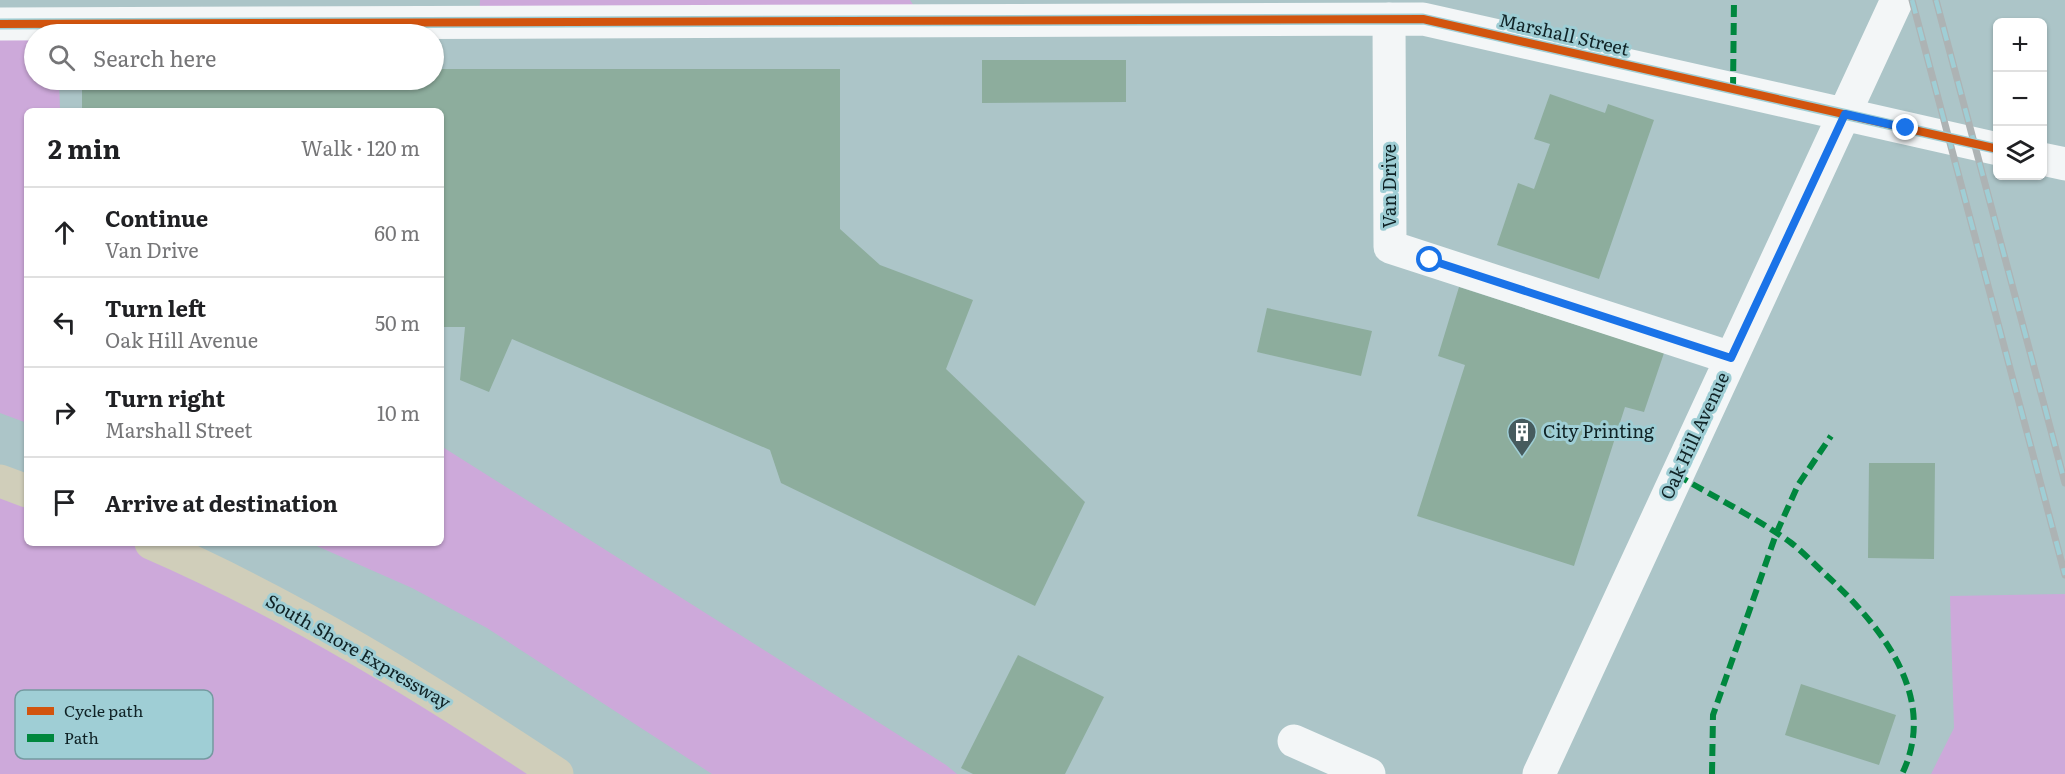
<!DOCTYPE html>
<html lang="en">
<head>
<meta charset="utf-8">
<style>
  :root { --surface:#fff; --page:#f2f2f2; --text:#202124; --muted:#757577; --line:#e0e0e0 }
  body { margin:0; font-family:Literata,serif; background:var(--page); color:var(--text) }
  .controls { position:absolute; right:18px; top:18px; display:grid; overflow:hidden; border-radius:9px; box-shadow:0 2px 4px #0004 }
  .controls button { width:54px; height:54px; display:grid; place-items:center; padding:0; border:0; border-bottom:2px solid var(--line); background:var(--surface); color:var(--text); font:30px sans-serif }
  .stop { position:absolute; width:18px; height:18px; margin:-14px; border:4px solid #1a73e8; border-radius:50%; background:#fff }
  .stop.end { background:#1a73e8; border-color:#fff; box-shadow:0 2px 6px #0008 }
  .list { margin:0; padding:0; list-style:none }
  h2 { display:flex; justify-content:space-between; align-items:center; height:78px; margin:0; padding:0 24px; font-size:26px }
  h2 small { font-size:20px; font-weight:400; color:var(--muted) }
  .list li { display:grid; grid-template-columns:39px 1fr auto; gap:18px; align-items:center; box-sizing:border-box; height:90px; padding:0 24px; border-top:2px solid var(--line) }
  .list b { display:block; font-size:22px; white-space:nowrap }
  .list p { margin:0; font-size:20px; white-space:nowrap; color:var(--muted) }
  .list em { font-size:20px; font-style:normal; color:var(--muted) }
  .icon { flex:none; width:33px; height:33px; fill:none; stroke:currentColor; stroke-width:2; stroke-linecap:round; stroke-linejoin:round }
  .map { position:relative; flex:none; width:2065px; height:774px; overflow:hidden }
  .search { position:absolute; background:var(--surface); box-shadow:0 2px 4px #0004; left:24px; top:24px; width:420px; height:66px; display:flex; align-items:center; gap:15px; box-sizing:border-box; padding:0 21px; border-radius:33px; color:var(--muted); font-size:22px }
  .panel { position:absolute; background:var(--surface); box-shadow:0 2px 4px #0004; left:24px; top:108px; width:420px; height:438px; border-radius:9px }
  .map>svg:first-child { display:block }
  .green { fill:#cda9da }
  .building { fill:#8dad9d }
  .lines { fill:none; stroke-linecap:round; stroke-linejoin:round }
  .minor { stroke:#f3f6f7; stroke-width:33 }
  .highway { stroke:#d0ceba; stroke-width:33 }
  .rail-casing { stroke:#adb3b4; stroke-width:7 }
  .rail { stroke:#9fced5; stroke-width:4.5; stroke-dasharray:14; stroke-linecap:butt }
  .quiet { stroke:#00873e; stroke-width:6; stroke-dasharray:12 6; stroke-linecap:butt }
  .cycleway-casing { stroke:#9fced5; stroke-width:11 }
  .cycleway { stroke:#d2540e; stroke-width:8 }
  .route { stroke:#1a73e8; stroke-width:8 }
  .labels { text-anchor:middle; stroke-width:6; stroke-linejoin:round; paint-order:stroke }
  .street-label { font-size:18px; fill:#0f2225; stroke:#9fced5 }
  .poi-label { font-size:18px; fill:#0f2225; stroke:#9fced5; text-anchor:start }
  .key { fill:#9fced5; stroke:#749aa0; stroke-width:1.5 }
  .key-label { font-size:16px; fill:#0f2225 }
</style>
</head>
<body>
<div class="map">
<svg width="2065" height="774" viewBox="0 0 2065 774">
  <rect width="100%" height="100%" fill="#acc5c8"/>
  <path class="green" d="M480 0H910L923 20 479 23Z
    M0 24 34 34V80H59L60 111H27V423L0 413Z
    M441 446 946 765 957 774H712L487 628 412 588 310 543H441Z
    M0 481 27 491V543H151L557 774H0Z
    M2065 594V774H1931L1954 728 1950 596Z"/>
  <path class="building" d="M982 60H1126V102L982 103Z
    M434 69H840V229L880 265 973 300 946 369 1085 502 1035 606 781 483 770 450 512 339 489 392 460 380 465 327H441V111H82V80H434Z
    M1550 94 1605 113 1608 104 1654 120 1599 279 1497 245 1518 183 1534 189 1550 144 1534 139Z
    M1459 287 1664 353 1644 412 1625 407 1574 566 1417 516 1465 365 1438 356Z
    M1267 308 1372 331 1361 376 1257 352Z
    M1869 463H1935L1934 559 1868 558Z
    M1018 655 1104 697 1065 774H973L961 768Z
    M1801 684 1896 715 1879 765 1785 735Z"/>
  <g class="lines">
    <path class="minor" d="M1389 19 1390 247 1731 358
      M0 24 1423 19 1998 149
      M2042 159 2065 164
      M1294 741 1369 774
      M1539 774 1897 0"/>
    <path class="highway" d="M0 481 27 491
      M151 543C294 605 427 688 557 774"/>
    <g class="rail-casing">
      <path id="rail" d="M1912 0 2065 575
        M1936 0 2065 483"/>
    </g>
    <use href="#rail" class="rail"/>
    <path class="quiet" d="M1733 89 1734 0
      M1677 475C1714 497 1755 517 1790 542 1802 551 1813 563 1824 573 1879 624 1940 695 1902 774
      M1712 774 1713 715 1776 534 1798 485 1831 436"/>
    <g class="cycleway-casing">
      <path id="cycleway" d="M0 24 1423 19 1998 149"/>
    </g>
    <use href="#cycleway" class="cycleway"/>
  </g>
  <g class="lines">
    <path class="route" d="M1430 260 1731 358 1845 114 1906 128"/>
  </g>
  <defs>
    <g id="building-pin" transform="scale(1.5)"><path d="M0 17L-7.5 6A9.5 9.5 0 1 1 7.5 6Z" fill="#465b5e" stroke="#9fced5"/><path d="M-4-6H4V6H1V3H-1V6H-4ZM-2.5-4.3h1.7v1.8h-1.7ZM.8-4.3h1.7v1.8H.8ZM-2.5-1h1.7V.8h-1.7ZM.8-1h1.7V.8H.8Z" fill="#fff"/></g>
  </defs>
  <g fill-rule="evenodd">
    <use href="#building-pin" x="1522" y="432"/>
  </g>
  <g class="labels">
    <g class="street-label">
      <text transform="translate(1564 35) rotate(13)" y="6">Marshall Street</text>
      <text transform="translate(1390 186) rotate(-90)" y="6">Van Drive</text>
      <text transform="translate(1695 436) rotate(-65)" y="6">Oak Hill Avenue</text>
      <text transform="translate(358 652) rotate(30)" y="6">South Shore Expressway</text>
    </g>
    <g class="poi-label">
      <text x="1543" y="438">City Printing</text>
    </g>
  </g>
  <rect x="15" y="690" width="198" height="69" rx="9" class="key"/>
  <rect x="27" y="707" width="27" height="8" fill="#d2540e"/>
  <rect x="27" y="734" width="27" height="8" fill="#00873e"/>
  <g class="key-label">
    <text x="64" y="717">Cycle path</text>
    <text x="64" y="744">Path</text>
  </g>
</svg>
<div class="controls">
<button>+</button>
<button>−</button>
<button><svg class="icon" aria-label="layers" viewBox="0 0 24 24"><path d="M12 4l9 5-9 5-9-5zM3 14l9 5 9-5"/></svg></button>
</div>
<div class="stop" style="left:1430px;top:260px"></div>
<div class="stop end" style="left:1906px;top:128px"></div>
<div class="search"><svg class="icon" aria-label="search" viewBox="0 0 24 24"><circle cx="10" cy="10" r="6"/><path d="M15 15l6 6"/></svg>Search here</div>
<section class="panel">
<h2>2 min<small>Walk · 120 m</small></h2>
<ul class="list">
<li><svg class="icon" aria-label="ahead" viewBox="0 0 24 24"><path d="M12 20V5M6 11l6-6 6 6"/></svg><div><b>Continue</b><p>Van Drive</p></div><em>60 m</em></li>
<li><svg class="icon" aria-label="left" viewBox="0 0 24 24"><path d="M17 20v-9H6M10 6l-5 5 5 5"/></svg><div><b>Turn left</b><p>Oak Hill Avenue</p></div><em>50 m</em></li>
<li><svg class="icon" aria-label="right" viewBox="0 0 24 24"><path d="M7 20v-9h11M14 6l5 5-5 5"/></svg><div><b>Turn right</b><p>Marshall Street</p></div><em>10 m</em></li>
<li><svg class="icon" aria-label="arrive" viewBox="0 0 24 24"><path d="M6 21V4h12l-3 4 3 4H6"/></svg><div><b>Arrive at destination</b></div></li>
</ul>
</section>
</div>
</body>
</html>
